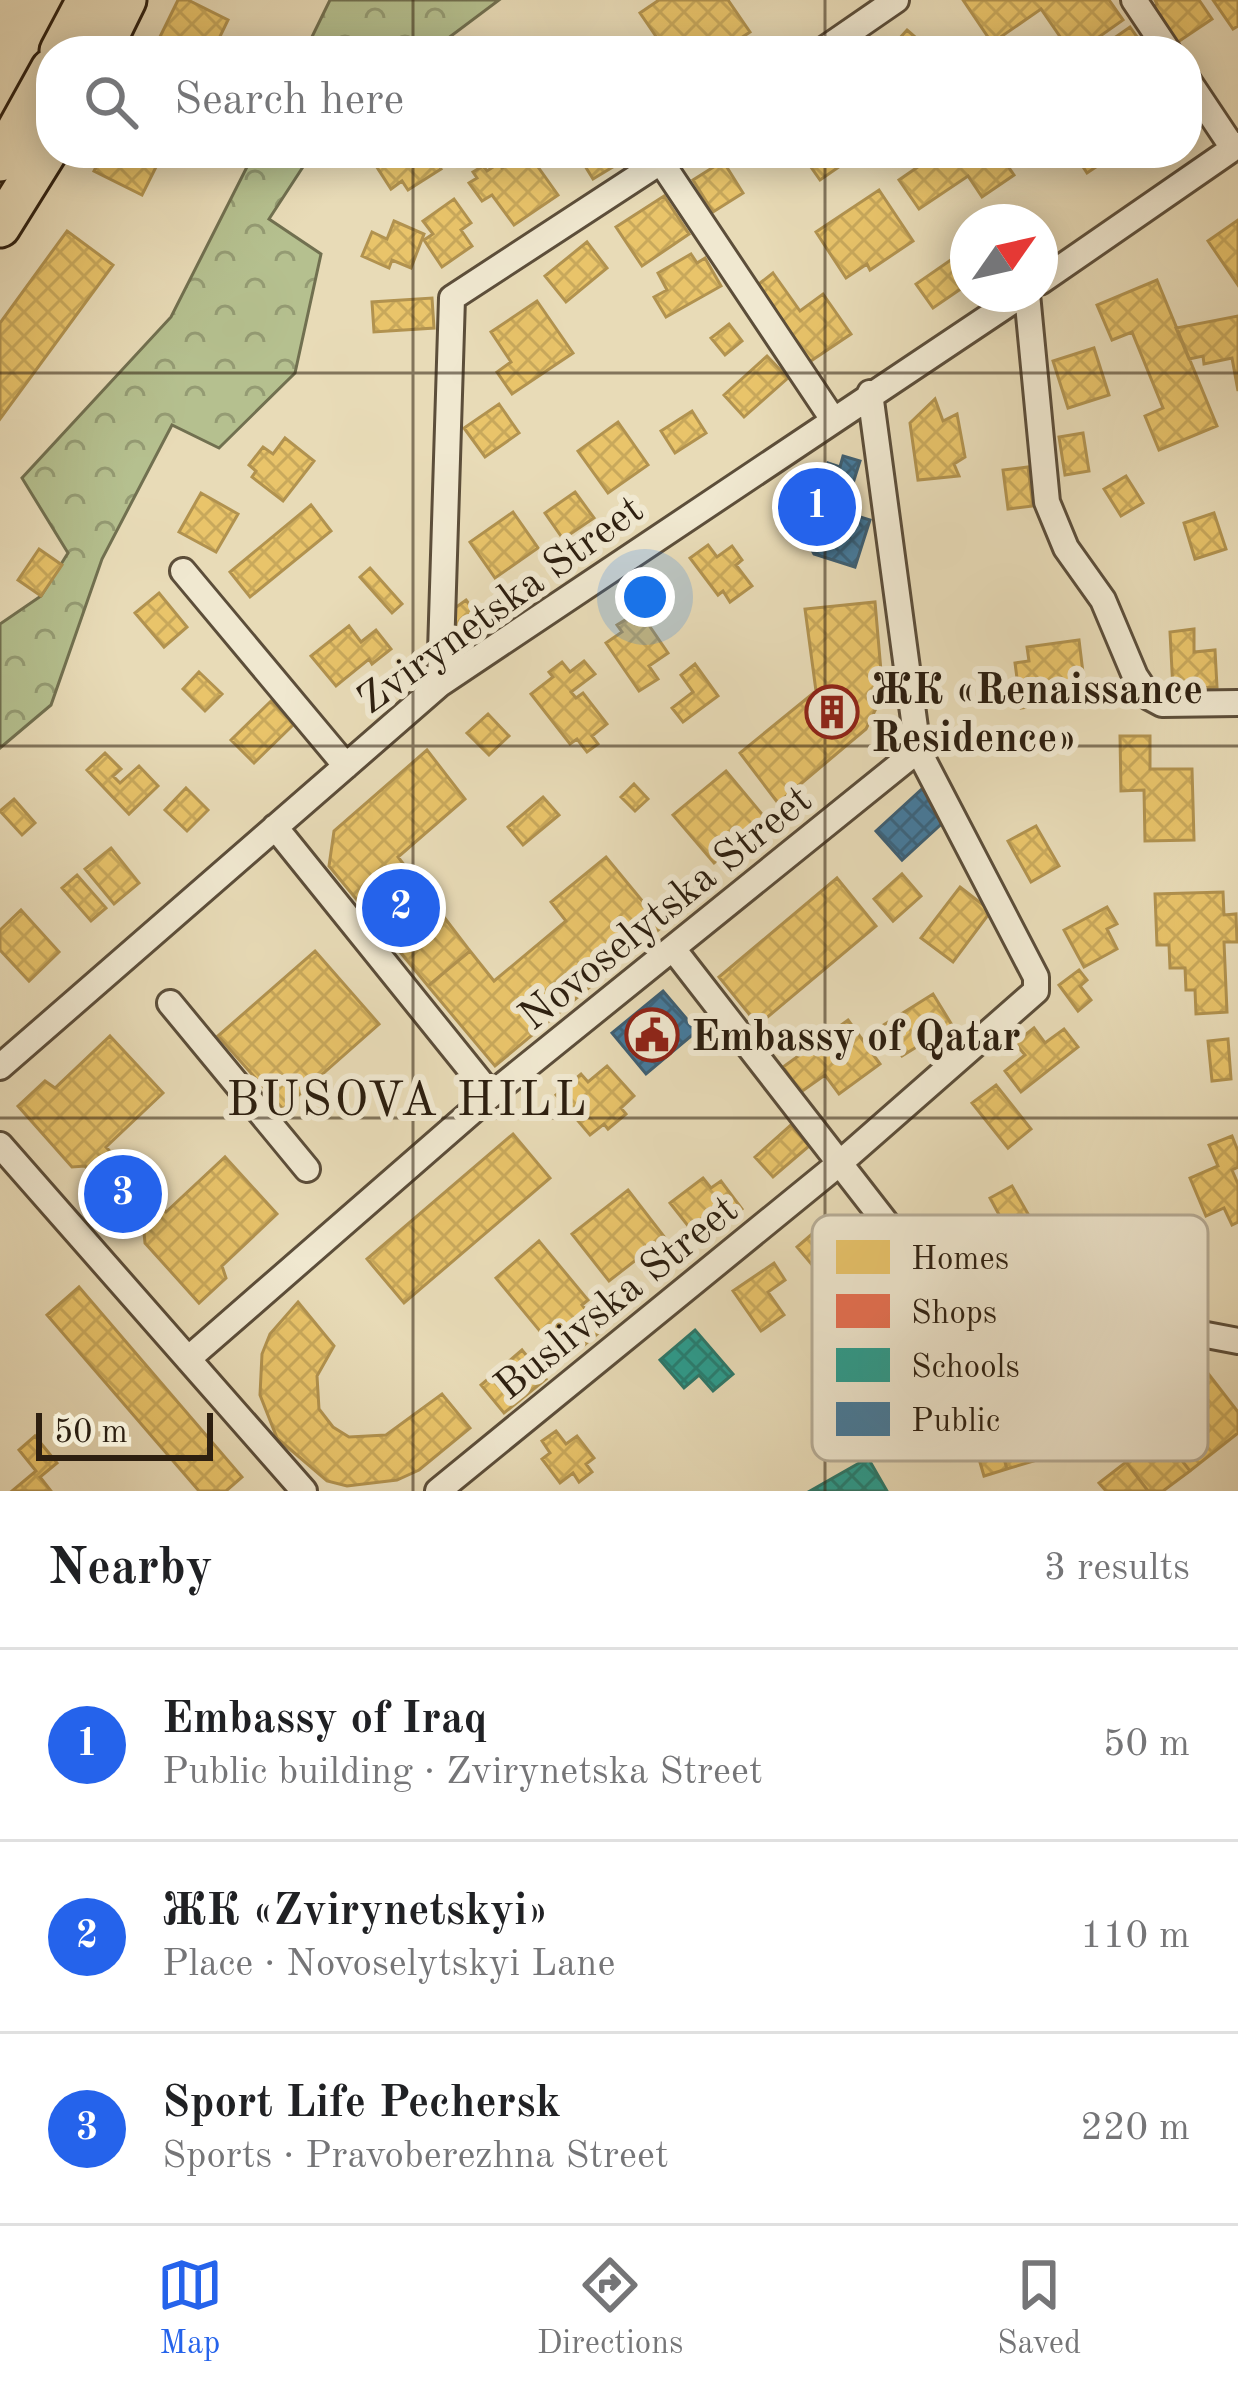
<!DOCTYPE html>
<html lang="en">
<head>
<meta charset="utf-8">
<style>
  :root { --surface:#fff; --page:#f2f2f2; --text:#202124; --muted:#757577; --line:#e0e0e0; --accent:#2563eb }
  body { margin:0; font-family:"Old Standard TT",serif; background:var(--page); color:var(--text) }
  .compass { position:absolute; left:950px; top:204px; width:108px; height:108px; border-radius:50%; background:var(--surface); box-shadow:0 6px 30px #0003; rotate:56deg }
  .scale { position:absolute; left:36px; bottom:30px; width:177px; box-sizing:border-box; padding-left:12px; border:6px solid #2d1f10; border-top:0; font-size:33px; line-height:42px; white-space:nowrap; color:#2d1f10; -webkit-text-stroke:9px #f0e8d0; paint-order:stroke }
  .you { position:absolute; left:645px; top:597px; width:42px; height:42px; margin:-30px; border:9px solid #fff; border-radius:50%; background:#1a73e8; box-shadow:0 0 0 18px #1a73e833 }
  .badge { display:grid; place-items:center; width:78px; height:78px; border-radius:50%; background:var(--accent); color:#fff; font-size:39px; font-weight:700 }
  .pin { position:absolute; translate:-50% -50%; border:6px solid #fff; box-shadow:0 3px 12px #0006 }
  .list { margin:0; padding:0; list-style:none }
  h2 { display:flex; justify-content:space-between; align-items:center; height:156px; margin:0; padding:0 48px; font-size:51px }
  h2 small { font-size:39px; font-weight:400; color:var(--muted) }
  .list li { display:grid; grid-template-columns:78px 1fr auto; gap:36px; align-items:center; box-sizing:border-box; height:192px; padding:0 48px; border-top:3px solid var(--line) }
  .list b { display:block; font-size:45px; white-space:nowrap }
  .list p { margin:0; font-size:39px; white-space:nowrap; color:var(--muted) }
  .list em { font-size:39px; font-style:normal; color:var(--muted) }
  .icon { flex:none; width:66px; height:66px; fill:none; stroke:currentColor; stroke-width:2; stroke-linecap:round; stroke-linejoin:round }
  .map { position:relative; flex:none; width:1238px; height:1491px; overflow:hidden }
  .search { position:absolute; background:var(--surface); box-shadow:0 6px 30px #0003; left:36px; right:36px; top:36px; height:132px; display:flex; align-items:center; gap:30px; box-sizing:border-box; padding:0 42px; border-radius:48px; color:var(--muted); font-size:45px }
  .sheet { height:732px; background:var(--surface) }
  nav { display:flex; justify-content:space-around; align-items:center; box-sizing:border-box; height:168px; border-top:3px solid var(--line); background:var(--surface); font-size:33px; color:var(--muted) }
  nav a { display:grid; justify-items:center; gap:6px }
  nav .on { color:var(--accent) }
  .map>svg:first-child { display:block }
  .forest { fill:url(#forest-crowns); stroke:#717050; stroke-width:3 }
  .homes { fill:url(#homes-cross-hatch); stroke:#b1924f; stroke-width:3 }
  .schools { fill:url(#schools-cross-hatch); stroke:#2b7769; stroke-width:3 }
  .public { fill:url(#public-cross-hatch); stroke:#3e5f73; stroke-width:3 }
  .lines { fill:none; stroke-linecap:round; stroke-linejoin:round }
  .street-casing { stroke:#5c4e3a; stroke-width:30 }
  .primary-casing { stroke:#2d1f10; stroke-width:45 }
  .street { stroke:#f0e8d0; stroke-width:24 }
  .primary { stroke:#e8dbb7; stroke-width:39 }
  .grid { fill:none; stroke:#2d1f10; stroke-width:3; stroke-opacity:0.55 }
  .labels { text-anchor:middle; stroke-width:12; stroke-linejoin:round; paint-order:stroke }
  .street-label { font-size:42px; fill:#2d1f10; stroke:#f0e8d0 }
  .poi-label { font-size:42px; font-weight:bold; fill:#2d1f10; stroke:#f0e8d0; text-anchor:start }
  .quarter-label { font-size:48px; letter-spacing:3px; fill:#2d1f10; stroke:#f0e8d0 }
  .key { fill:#f0e8d0; stroke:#b6ac96; stroke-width:3 }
  .key-label { font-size:33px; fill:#2d1f10 }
</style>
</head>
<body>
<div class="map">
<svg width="1238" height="1491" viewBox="0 0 1238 1491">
  <defs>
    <pattern id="forest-crowns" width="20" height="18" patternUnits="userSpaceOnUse" patternTransform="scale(3)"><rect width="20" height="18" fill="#b5c08f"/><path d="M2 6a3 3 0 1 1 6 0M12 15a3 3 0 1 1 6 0" fill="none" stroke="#949b73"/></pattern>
    <pattern id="homes-cross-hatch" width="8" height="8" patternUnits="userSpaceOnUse" patternTransform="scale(3)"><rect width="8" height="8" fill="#e9c46a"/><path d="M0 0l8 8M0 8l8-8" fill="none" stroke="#c8a85b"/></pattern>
    <pattern id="schools-cross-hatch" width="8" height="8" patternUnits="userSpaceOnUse" patternTransform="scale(3)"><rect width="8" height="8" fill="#2a9d8f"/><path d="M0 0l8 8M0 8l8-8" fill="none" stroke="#247f73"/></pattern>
    <pattern id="public-cross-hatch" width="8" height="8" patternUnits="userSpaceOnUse" patternTransform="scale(3)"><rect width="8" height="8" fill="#457b9d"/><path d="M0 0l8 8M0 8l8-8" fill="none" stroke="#3a647f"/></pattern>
  </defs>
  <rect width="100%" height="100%" fill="#e8dbb7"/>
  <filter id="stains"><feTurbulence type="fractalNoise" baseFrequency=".00167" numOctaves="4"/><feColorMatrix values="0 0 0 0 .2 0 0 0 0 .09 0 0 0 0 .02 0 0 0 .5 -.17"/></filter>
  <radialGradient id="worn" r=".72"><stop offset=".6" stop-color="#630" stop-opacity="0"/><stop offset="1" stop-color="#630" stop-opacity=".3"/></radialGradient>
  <path class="forest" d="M330 0H499L431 51H305Z
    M254 153H312L269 219 321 254 295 373 219 448 172 425 102 559 51 705 0 748V624L41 596 68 553 22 478 171 317Z"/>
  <path class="homes" d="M178 0H188L228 20 213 51H153Z
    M659 0H728L750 32 741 38 749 51H666L640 13Z
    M963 0H1109L1123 20 1079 51H1070L1041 9 992 43Z
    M1155 0H1199L1212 19 1172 46 1149 10 1157 4Z
    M1213 0H1238V26L1233 29Z
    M1130 27 1147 51H1098L1097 50Z
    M907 30 931 51H888Z
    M103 153H163L142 195 94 171Z
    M380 153H431L441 169 408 190 402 181 391 189 371 158Z
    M506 153H528L558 195 514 225 492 195 482 201 469 183 477 178 473 172 483 166 487 171 499 163 502 168 512 162Z
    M577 153H608L616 165 593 179Z
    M801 153H859L820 180Z
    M938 153H999L1014 175 982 197 968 176 919 209 899 180Z
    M1074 153H1117L1087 173Z
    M723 161 743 193 713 212 693 180Z
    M879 190 913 241 870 270 867 264 846 278 816 232Z
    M664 196 689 234 642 266 616 227Z
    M454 199 471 223 461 230 472 246 442 267 424 240 433 234 423 221Z
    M1238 220V285L1208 241Z
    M394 221 424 234 411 268 392 260 389 268 362 256 372 232 387 239Z
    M67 231 113 265 0 419V323Z
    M587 242 607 268 566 302 545 276Z
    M691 254 697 263 705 258 721 286 666 317 654 297 667 290 658 273Z
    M955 257 968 275V284L933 308 916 284Z
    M773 273 800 311 823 294 851 334 808 363 755 287Z
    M1157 280 1217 426 1159 450 1145 416 1163 408 1132 332 1112 340 1097 305Z
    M432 298 434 328 374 332 372 302Z
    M537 301 573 353 512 394 497 372 511 362 491 332Z
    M1238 316V391L1232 358 1204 364 1203 356 1189 359 1176 328Z
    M729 324 742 341 725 355 711 338Z
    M1094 348 1109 395 1068 408 1053 361Z
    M767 356 788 378 744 417 724 395Z
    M935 399 943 421 957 414 965 457 954 464 959 476 918 480 910 423Z
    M499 404 519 433 485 457 464 428Z
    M692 411 706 433 675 453 661 431Z
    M618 422 648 465 608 493 578 451Z
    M1083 433 1089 471 1065 475 1059 437Z
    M285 438 314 461 283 501 252 477 256 471 249 465 263 447 273 454Z
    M1028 467 1033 506 1008 509 1003 470Z
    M1126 476 1143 503 1121 516 1104 489Z
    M575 492 594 518 563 539 545 513Z
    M201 493 238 514 216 552 179 532Z
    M311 505 331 531 250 597 230 572Z
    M513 512 538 548 495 578 470 542Z
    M1214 513 1226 549 1195 559 1184 523Z
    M708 545 717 557 732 546 742 560 736 565 752 586 730 602 723 591 718 595 690 558Z
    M39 549 62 565 41 596 18 580Z
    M370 568 402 604 392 613 360 577Z
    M159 593 187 627 164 647 135 613Z
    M466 600 479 618 461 631 448 613Z
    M875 602 883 694 866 729 778 803 740 753 816 691 805 609Z
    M630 617 635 624 644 618 668 653 649 666 658 679 639 691 606 643 622 632 617 625Z
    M349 626 361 642 376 630 391 649 372 664 369 659 336 686 311 656Z
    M1194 629V652L1215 650 1217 687 1173 690 1170 632Z
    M1079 640 1085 689 1055 693 1056 703 1021 708 1015 663 1029 661 1027 647Z
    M584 661 595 674 571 692 576 698 583 693 607 724 592 736 598 744 587 752 577 739 570 744 531 694 553 677 549 672 562 662 570 672Z
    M695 664 718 696 683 722 672 708 693 692 681 675Z
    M199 672 222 694 205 711 183 689Z
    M271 701 294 724 254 763 231 740Z
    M488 714 509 736 489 755 467 733Z
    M1120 736H1150V769H1192L1194 840 1145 841 1144 790 1121 791Z
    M427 750 465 799 398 857 470 951 428 986 329 866 334 831Z
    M105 753 121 769 113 776 120 783 139 766 158 786 129 814 87 770Z
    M726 771 766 819 714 863 673 815Z
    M634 784 648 799 635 811 621 797Z
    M186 788 208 810 187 831 165 810Z
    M543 797 559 815 523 845 508 827Z
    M14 799 35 823 22 835 0 811Z
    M1036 826 1059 866 1031 882 1008 841Z
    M111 848 139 883 114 904 85 869Z
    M606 857 663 926 495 1066 428 986 470 951 494 981 566 921 551 902Z
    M902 874 921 896 893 921 874 899Z
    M77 875 106 908 91 921 62 888Z
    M837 878 876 926 758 1025 719 977Z
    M960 887 991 911 953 962 921 938Z
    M1223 892 1224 915 1236 914 1237 942H1224L1227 1012 1196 1014 1195 990H1186L1185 968H1170L1169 945H1157L1155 894Z
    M1107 907 1117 924 1107 929 1117 949 1084 967 1064 930Z
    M21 910 59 952 29 981 0 950V930Z
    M315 951 379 1024 283 1109 218 1036Z
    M1079 970 1087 980 1080 986 1091 1000 1078 1011 1059 985Z
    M933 994 952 1025 902 1056 882 1026Z
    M848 1020 880 1064 839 1094 825 1075 801 1092 783 1067Z
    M1034 1028 1045 1043 1064 1029 1078 1047 1021 1092 1005 1071 1025 1055 1015 1043Z
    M110 1036 163 1093 106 1147 126 1169 143 1175 147 1192 166 1212 225 1157 277 1214 222 1266 226 1278 199 1303 145 1243 144 1233 124 1211 111 1206 106 1191 85 1166 72 1167 18 1106 45 1081 55 1088Z
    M1228 1039 1231 1079 1212 1081 1208 1041Z
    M607 1066 634 1096 621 1108 626 1114 608 1129 604 1124 590 1135 556 1095 581 1074 588 1082Z
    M996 1085 1031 1129 1008 1148 972 1103Z
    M791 1125 809 1146 773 1177 755 1157Z
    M513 1134 550 1178 404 1303 367 1259Z
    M1232 1136 1238 1151V1167L1232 1170 1238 1184V1222L1232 1225 1224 1208 1206 1216 1190 1178 1218 1166 1209 1145Z
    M703 1178 711 1188 721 1181 742 1209 700 1241 670 1203Z
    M1012 1186 1032 1221 1009 1233 990 1198Z
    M628 1190 676 1252 658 1267 646 1252 609 1281 572 1234Z
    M826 1222 853 1254 824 1279 797 1247Z
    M539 1241 588 1300 582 1305 602 1330 582 1347 561 1322 544 1336 496 1278Z
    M774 1263 785 1280 768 1292 784 1315 761 1331 733 1291Z
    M79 1287 242 1477 226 1491H199L47 1315Z
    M298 1302 334 1346 317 1376 319 1409 333 1427 349 1437 386 1435 442 1394 470 1428 419 1470 397 1480 347 1486 327 1481 277 1438 260 1395 262 1354 270 1334Z
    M522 1350 546 1379 504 1413 481 1385Z
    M1200 1363 1238 1412V1433L1190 1471 1162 1435 1156 1439 1136 1413Z
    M1025 1419 1037 1460 1007 1469 995 1428Z
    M995 1428 1007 1469 984 1476 972 1435Z
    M556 1431 566 1444 577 1436 594 1458 586 1464 592 1472 579 1482 573 1473 560 1483 542 1459 550 1453 542 1441Z
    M1162 1435 1190 1471 1163 1491H1148L1126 1462Z
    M35 1436 57 1463 40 1477 51 1491H12L36 1471 19 1450Z
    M1126 1462 1148 1491H1106L1099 1483Z"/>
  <path class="schools" d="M695 1330 733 1374 713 1391 699 1375 684 1388 660 1360Z
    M868 1458 887 1491H810Z"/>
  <path class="public" d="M843 456 860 461 844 512 870 520 855 567 814 554 787 502 823 484 828 463 840 467Z
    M922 789 948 818 902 860 876 831Z
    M663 991 697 1031 646 1074 612 1033Z"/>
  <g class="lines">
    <g class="street-casing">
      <path id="street" d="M1134 0 1168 51
        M822 51 896 0
        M1187 79 1233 148
        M661 162 832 418
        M1040 282 1238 145
        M1027 294 1047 502 1066 548 1103 600 1135 676 1149 697 1162 704 1238 703
        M183 571 346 766
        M440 684 452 298 674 153
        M275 827 491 1095
        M674 950 925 1273 965 1321 1000 1350 1032 1356 1067 1346 1196 1333 1238 1341
        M170 1003 307 1169
        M0 1067 440 684 1023 294
        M0 1145 304 1491
        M188 1359 491 1095 918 750
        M438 1491 841 1162 1036 991V977L918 750 870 393"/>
    </g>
    <g class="primary-casing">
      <path id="primary" d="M60 51 87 0
        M101 51 126 0
        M0 161 51 69
        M0 227 51 145"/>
    </g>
    <use href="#street" class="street"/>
    <use href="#primary" class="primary"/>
  </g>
  <path class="grid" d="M413 0V51M825 0V51M413 153V1491M825 153V1491M0 373H1238M0 746H1238M0 1118H1238"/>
  <defs>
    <g id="building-ring" transform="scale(2.7)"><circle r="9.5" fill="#f0e8d0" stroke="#8f2418" stroke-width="1.5"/><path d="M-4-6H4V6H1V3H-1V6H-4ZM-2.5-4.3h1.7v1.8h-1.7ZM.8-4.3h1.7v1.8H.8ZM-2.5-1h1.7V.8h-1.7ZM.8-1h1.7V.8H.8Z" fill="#8f2418"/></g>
    <g id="civic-ring" transform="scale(2.7)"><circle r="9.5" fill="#f0e8d0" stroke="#8f2418" stroke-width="1.5"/><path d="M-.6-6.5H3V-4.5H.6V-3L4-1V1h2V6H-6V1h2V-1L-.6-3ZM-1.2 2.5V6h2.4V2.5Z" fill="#8f2418"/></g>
  </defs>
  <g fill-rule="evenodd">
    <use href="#building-ring" x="832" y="712"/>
    <use href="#civic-ring" x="652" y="1035"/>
  </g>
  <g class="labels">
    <g class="street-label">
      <text transform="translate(499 603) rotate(-36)" y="15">Zvirynetska Street</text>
      <text transform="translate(664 906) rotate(-39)" y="15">Novoselytska Street</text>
      <text transform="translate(615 1296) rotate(-39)" y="15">Buslivska Street</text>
    </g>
    <g class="poi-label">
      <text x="871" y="703">ЖК «Renaissance<tspan x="871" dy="48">Residence»</tspan></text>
      <text x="691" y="1050">Embassy of Qatar</text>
    </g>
    <g class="quarter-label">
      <text x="408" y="1115">BUSOVA HILL</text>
    </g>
  </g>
  <rect x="812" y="1215" width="396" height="246" rx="18" class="key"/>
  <rect x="836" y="1240" width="54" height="34" fill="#e9c46a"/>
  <rect x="836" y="1294" width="54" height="34" fill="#e76f51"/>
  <rect x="836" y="1348" width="54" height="34" fill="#2a9d8f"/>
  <rect x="836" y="1402" width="54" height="34" fill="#457b9d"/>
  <g class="key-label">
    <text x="911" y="1269">Homes</text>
    <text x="911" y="1323">Shops</text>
    <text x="911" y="1377">Schools</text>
    <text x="911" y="1431">Public</text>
  </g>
  <rect width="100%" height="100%" filter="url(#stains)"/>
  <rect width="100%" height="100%" fill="url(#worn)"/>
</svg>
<svg class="compass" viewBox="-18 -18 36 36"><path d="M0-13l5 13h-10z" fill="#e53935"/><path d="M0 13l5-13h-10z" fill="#757577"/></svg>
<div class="scale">50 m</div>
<div class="you"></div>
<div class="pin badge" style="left:817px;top:507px">1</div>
<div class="pin badge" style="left:401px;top:908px">2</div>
<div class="pin badge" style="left:123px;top:1194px">3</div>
<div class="search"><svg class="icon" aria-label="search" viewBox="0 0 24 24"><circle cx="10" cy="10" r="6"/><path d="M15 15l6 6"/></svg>Search here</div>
</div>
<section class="sheet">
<h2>Nearby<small>3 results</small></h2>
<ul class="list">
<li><span class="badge">1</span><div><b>Embassy of Iraq</b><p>Public building · Zvirynetska Street</p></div><em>50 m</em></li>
<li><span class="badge">2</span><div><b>ЖК «Zvirynetskyi»</b><p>Place · Novoselytskyi Lane</p></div><em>110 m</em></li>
<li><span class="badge">3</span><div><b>Sport Life Pechersk</b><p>Sports · Pravoberezhna Street</p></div><em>220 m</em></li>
</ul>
</section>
<nav>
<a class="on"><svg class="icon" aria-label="map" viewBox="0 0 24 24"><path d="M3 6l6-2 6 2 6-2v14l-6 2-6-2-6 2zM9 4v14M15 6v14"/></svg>Map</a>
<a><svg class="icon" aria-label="directions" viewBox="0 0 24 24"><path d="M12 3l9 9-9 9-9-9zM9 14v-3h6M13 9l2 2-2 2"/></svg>Directions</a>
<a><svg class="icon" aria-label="saved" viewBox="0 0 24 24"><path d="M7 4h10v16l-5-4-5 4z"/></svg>Saved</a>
</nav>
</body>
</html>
